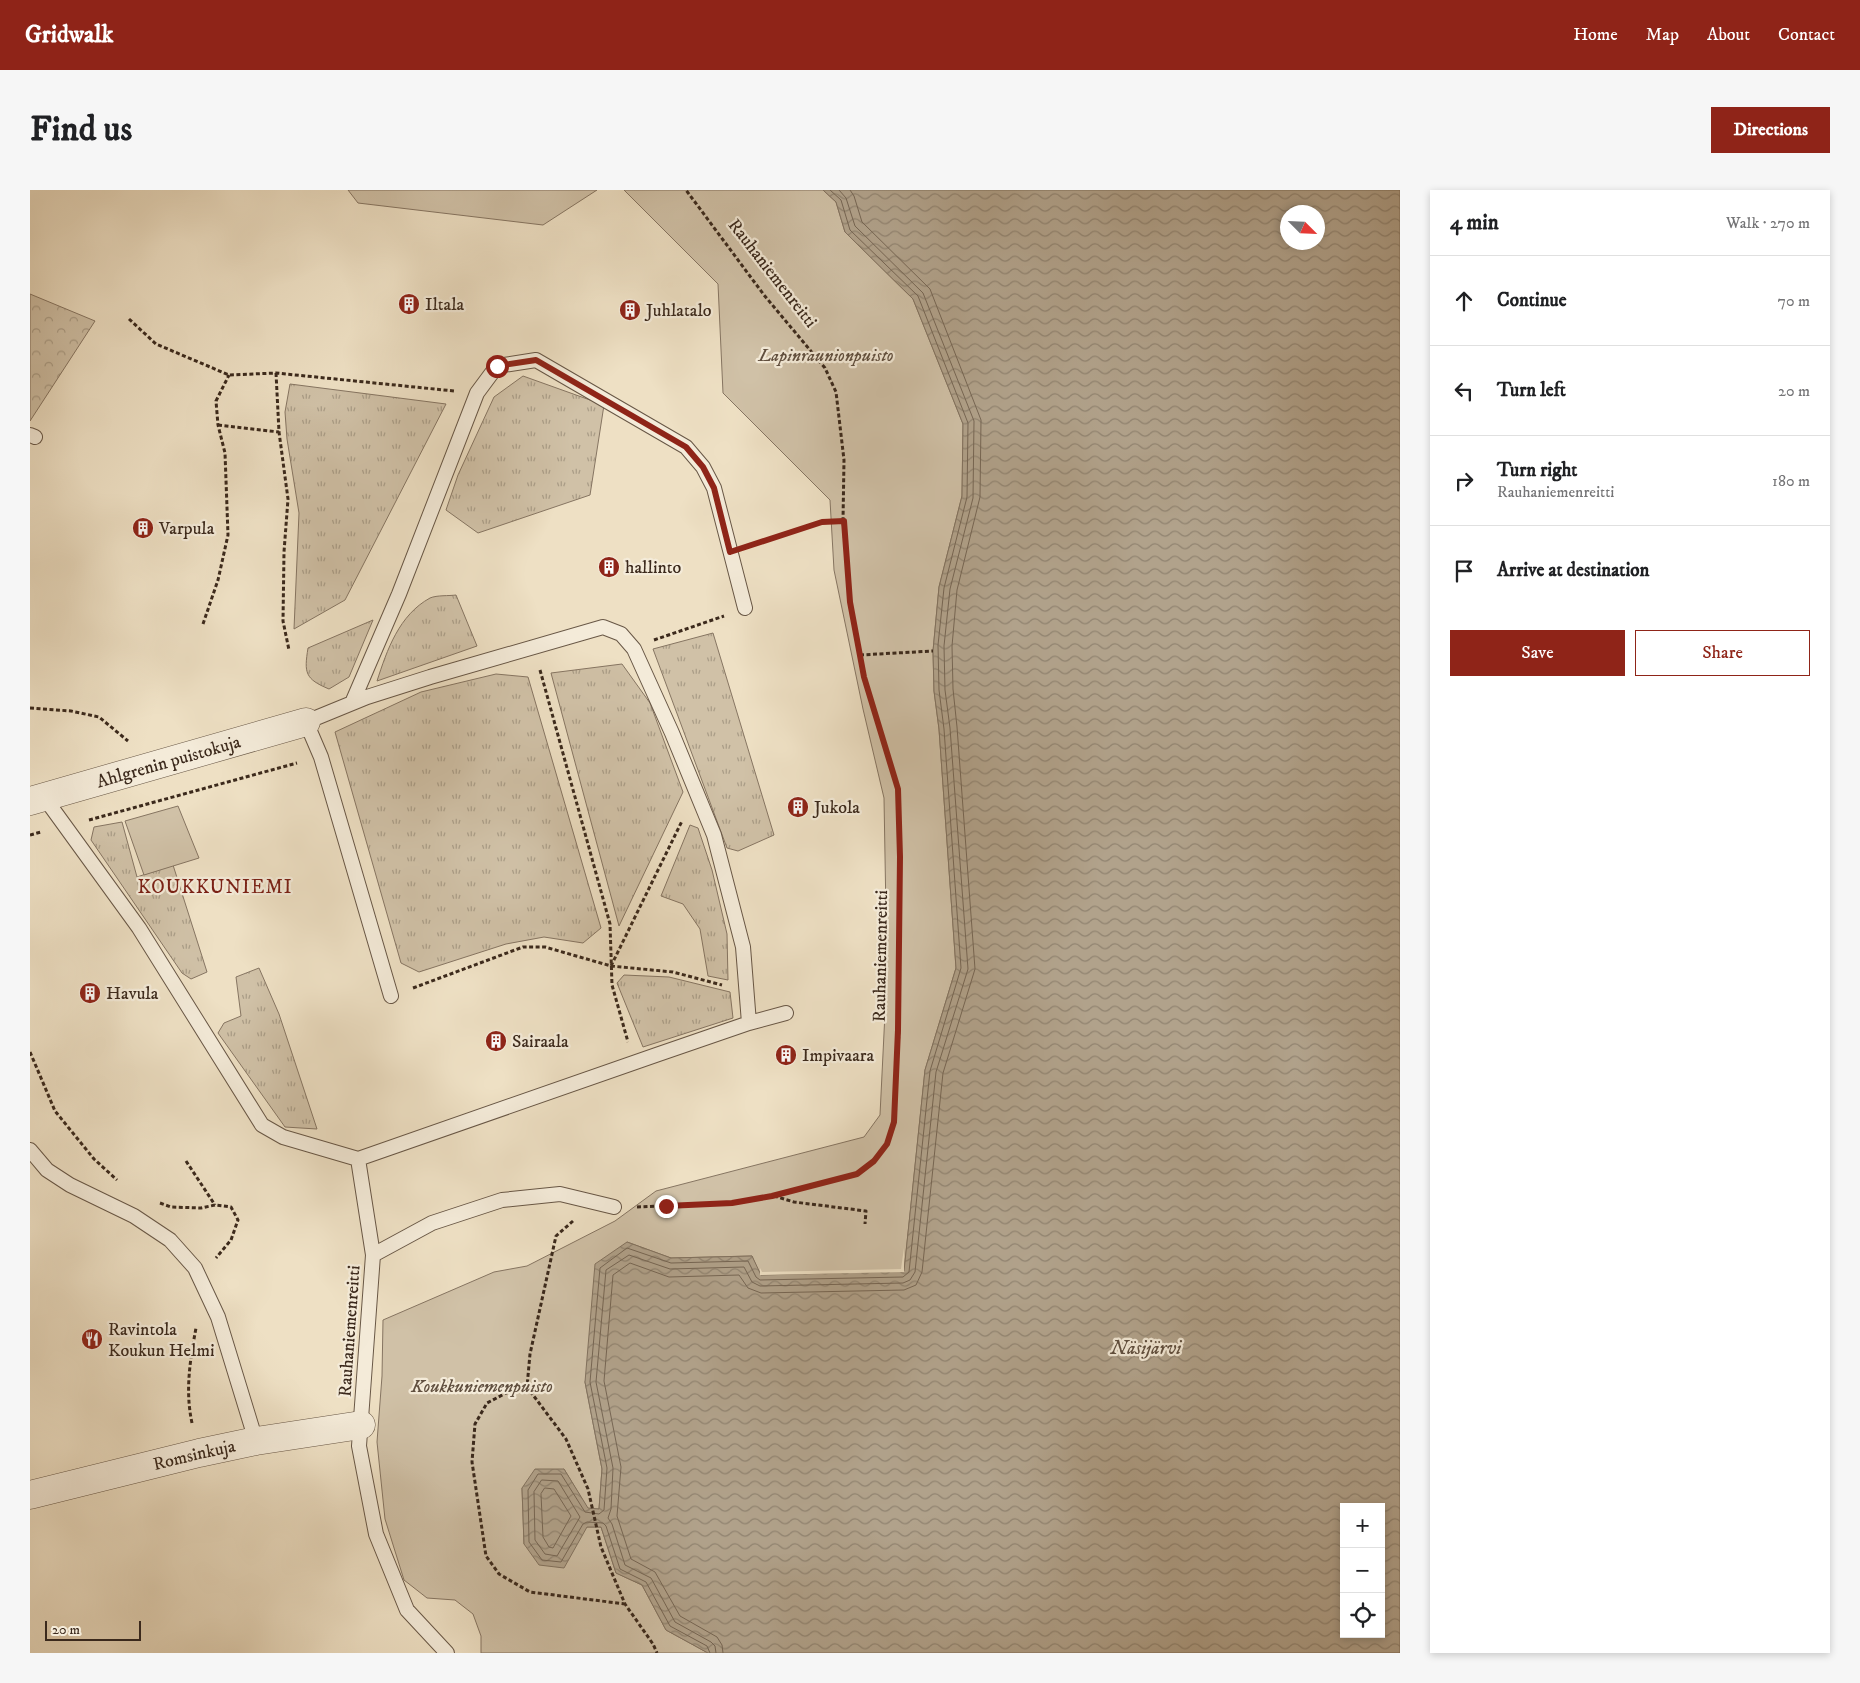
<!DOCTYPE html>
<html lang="en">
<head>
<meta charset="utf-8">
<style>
  :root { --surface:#fff; --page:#f6f6f6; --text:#202124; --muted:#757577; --line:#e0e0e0; --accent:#8f2418 }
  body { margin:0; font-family:"IM FELL DW Pica",serif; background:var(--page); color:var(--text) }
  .controls { position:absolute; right:15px; bottom:15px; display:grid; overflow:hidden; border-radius:0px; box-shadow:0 2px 8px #0003 }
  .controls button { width:45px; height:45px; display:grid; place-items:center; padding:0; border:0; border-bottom:1px solid var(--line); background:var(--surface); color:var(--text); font:25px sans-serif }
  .compass { position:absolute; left:1250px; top:15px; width:45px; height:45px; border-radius:50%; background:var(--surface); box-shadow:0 2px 8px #0003; rotate:114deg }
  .scale { position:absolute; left:15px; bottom:12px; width:96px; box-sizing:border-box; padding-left:5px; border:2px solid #3b291c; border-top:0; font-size:14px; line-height:18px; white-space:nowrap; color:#3b291c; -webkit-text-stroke:4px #f4ebd9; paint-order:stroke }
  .stop { position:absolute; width:15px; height:15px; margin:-11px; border:4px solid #8f2418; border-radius:50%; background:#fff }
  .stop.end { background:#8f2418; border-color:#fff; box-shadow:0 1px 5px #0008 }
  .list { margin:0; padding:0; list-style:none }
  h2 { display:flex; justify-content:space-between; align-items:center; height:65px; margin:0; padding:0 20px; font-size:21px }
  h2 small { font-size:16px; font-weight:400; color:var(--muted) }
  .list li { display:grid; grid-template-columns:32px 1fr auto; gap:15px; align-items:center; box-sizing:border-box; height:90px; padding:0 20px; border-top:1px solid var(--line) }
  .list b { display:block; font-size:19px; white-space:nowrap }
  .list p { margin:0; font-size:16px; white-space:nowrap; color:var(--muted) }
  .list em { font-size:16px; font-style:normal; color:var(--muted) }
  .actions { display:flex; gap:10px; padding:15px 20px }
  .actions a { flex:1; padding:11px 0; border:1px solid var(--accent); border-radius:0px; text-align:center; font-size:18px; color:var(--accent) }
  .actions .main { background:var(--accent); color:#fff }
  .icon { flex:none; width:28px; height:28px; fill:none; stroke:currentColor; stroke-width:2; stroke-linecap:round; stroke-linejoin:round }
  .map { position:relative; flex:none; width:1370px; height:1463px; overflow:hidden; border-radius:0px }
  header { display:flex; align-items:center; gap:30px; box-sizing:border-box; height:70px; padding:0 25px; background:var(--accent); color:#fff }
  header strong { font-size:24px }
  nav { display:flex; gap:28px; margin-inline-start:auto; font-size:18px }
  .intro { display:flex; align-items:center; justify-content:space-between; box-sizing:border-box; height:120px; padding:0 30px }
  h1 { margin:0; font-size:35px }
  .button { padding:12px 22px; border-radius:0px; background:var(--accent); color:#fff; font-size:18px; font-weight:700 }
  main { display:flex; gap:30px; padding:0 30px }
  aside { flex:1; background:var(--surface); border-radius:0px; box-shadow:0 2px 8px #0003 }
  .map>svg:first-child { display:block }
  .grass { fill:url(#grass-tufts); stroke:#867562 }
  .forest { fill:url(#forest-crowns); stroke:#867562 }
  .park { fill:#d0c1a7; stroke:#867562 }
  .water { fill:url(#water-waves); stroke:#82725f; fill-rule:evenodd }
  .pier { fill:#eee0c4 }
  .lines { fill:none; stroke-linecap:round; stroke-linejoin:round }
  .shore { stroke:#766654; stroke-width:1 }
  .lane-casing { stroke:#685746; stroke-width:16 }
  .street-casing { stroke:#685746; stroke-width:29 }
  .path { stroke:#3b291c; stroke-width:3; stroke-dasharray:4 2.5; stroke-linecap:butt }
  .lane { stroke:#f4ebd9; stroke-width:14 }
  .street { stroke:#f4ebd9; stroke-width:28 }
  .route { stroke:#8f2418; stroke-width:6 }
  .labels { text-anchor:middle; stroke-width:4.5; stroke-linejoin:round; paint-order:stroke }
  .street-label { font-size:18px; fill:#3b291c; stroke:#f4ebd9 }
  .poi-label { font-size:18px; fill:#3b291c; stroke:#f4ebd9; text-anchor:start }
  .park-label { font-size:18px; font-style:italic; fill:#604f3f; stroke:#f4ebd9 }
  .neighbourhood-label { font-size:19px; letter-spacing:1px; fill:#7a1f14; stroke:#f4ebd9 }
  .water-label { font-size:19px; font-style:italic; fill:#5e4d3d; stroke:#f4ebd9 }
</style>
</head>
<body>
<header>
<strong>Gridwalk</strong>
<nav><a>Home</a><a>Map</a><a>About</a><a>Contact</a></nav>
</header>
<div class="intro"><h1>Find us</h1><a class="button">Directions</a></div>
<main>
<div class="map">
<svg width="1370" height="1463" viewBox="0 0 1370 1463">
  <defs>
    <pattern id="grass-tufts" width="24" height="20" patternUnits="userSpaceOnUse" patternTransform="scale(1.25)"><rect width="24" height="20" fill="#d0c1a7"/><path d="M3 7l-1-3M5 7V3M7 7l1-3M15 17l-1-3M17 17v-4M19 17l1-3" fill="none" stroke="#aa9d87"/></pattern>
    <pattern id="forest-crowns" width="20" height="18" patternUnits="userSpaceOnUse" patternTransform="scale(1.25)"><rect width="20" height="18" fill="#d0c1a7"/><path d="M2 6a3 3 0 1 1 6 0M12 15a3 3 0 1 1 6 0" fill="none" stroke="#aa9d87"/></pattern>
    <pattern id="water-waves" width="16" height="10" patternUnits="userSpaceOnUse" patternTransform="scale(1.25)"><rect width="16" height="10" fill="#b1a28b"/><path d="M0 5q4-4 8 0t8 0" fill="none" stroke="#918471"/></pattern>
  </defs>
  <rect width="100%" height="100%" fill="#eee0c4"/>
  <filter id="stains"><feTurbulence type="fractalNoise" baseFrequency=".004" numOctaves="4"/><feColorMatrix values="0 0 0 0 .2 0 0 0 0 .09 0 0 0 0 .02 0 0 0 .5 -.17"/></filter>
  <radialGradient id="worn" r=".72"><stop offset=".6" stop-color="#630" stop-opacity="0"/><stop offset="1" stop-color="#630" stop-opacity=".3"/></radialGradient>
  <path class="grass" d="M493 186 574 215 560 305 448 343 416 320 428 285 464 207Z
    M260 194 416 214 315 410 264 439 269 323 257 249 255 222Z
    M426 405 447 456 347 491C357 460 369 425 400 408 407 405 419 406 426 405Z
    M343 430 319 487 299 499C275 489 274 483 278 458Z
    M683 443 744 645 708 661 697 658 623 459Z
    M592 474 620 513 653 602 589 736 521 483Z
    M466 484 498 487 571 738 553 753 514 747 476 754 389 782 371 773 305 542 391 502Z
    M92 632 107 687 143 675 177 782 161 789 152 783 61 650 64 637Z
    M660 635 668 638 682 680 697 744 698 790 678 786 670 739 653 714 631 706Z
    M229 778 249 824 287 939 255 937 188 843 194 833 211 826 206 787Z
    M594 785 639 787 700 802 703 828 613 857 587 793Z"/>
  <path class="forest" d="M0 104 65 131 0 231Z"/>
  <path class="park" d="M318 0H567L513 35 328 13Z
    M594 0H793L806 12 815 42 883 109 933 234 932 306 909 397 903 461 904 501 909 539 926 778 895 880 874 1082 730 1085 722 1066 641 1068 597 1052 555 1192 572 1279 569 1319H558L534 1279 492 1298 494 1354 557 1337H571L586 1383 612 1395 636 1440 678 1463H451V1446L443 1424 425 1410 397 1408 374 1390 355 1329 347 1252 352 1186 353 1130 464 1082 497 1076 585 1031 626 1001 834 947 850 925 857 782 854 608 833 519 804 380 800 310 693 203 688 94Z
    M148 616 169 668 114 685 95 631Z"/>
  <path class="water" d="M793 0H1370V1463H678L636 1440 612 1395 586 1383 571 1337H557L534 1378 509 1375 494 1354 492 1298 505 1279H534L558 1318 569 1319 572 1279 555 1192 565 1074 597 1052 641 1068 722 1066 731 1085 874 1081 895 880 926 778 909 539 904 501 903 461 909 397 932 306 933 234 883 109 815 42 806 12ZM1258 22H1288V52H1258ZM1314 1317H1351V1444H1314Z"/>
  <path class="pier" d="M874 1058V1082L730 1085V1078L732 1082 871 1079Z"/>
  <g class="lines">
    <path class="shore" d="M512 1290 528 1291 550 1327 527 1366 515 1364 505 1350 504 1302Z
      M515 1298 524 1299 541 1326 523 1358 519 1357 513 1347 511 1304Z
      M680 1463 677 1456 640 1436 616 1392 590 1379 576 1336 573 1333 557 1332 553 1334 531 1372 512 1370 499 1352 498 1300 508 1284H531L555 1322 569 1324 574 1320 577 1278 560 1192 570 1078 597 1058 641 1073 718 1071 726 1087 730 1090 873 1087 879 1082 900 881 931 778 914 539 909 500 908 455 914 398 937 307 938 233 888 106 820 40 811 10 800 0
      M686 1463 685 1456 681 1452 645 1432 621 1388 595 1375 582 1334 578 1328 581 1319 583 1278 566 1192 576 1080 599 1065 640 1079 714 1077 722 1092 730 1096 873 1093 880 1090 885 1082 906 882 938 779 920 538 915 500 914 456 920 399 943 308 944 231 893 103 825 36 816 8 809 0
      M693 1463 692 1455 687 1447 650 1426 625 1382 601 1369 587 1326 591 1277 574 1191 583 1085 600 1073 639 1087 709 1085 718 1098 731 1103 874 1100 886 1095 892 1082 913 883 945 779 927 537 923 499 922 456 927 400 950 307 951 230 900 99 832 32 824 6 820 0"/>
    <g class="lane-casing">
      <path id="lane" d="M0 245 5 247
        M322 513 369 404 447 203 467 176 506 170 656 257 673 277 684 298 715 418
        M14 607 109 738 232 935 253 947 328 969 626 865 719 833 756 823
        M361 806 291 567 276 532 337 507 400 487 573 437 591 444 604 459 642 543 684 645 713 757 719 833
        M0 960 17 980 40 995 104 1026 140 1050 165 1078 188 1127 226 1251
        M328 969 343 1065 329 1256 346 1344 377 1420 417 1463
        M343 1065 402 1033 472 1010 530 1004 584 1017"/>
    </g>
    <g class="street-casing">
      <g id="street">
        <path id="s1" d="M0 611 276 532"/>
        <path id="s2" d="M0 1305 169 1263 226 1251 331 1235"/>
      </g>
    </g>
    <path class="path" d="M99 129 126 154 199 185 246 183 424 201
      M246 183 249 242 258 309 254 362 253 431 259 460
      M188 235 249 242
      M723 355 792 332 813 331
      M173 434 188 390 198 345 195 263 188 235 186 211 199 185
      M624 450 694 426
      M830 465 903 461
      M510 480 580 734 582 795 598 852
      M0 518 41 521 69 527 98 551
      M59 630 267 573
      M0 645 11 642
      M581 776 652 631
      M383 798 493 757H515L581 776 643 782 692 795
      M0 862 25 921 64 969 87 990
      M156 971 185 1015
      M744 1006 764 1012 836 1021 835 1034
      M130 1013 141 1017 171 1018 185 1015 201 1017 208 1030 201 1050 186 1068
      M607 1017 702 1013 743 1006 827 984 844 971 857 954 864 932 869 840 870 667 868 599 834 487 820 412 813 331 814 270 806 202 795 178 734 105 656 0
      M543 1031 526 1046 500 1164 497 1197 536 1249 558 1299 571 1357 595 1414 623 1454 627 1463
      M497 1197 476 1203 457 1213 445 1234 442 1272 456 1366 469 1384 500 1402 595 1414
      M162 1233C155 1201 160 1170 166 1138"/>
    <use href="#lane" class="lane"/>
    <use href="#street" class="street"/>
  </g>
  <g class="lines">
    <path class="route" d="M467 176 506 170 656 257 673 277 684 298 700 362 792 332 814 331 820 412 834 487 868 599 870 667 868 840 864 932 857 954 844 971 827 984 742 1006 702 1013 636 1016"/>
  </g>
  <defs>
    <g id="building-disc" transform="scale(1.125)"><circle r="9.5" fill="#8f2418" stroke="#f4ebd9"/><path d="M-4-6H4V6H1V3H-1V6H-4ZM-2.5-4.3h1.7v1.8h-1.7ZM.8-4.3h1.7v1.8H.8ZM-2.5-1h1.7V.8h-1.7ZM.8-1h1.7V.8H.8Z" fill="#fff"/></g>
    <g id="restaurant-disc" transform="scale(1.125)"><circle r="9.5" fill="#8f2418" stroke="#f4ebd9"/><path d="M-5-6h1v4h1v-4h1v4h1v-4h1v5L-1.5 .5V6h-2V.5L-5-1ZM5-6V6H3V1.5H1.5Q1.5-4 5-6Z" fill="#fff"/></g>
  </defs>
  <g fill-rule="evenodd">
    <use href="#building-disc" x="379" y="114"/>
    <use href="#building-disc" x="600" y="120"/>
    <use href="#building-disc" x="113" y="338"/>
    <use href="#building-disc" x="579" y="377"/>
    <use href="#building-disc" x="768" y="617"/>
    <use href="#building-disc" x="60" y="803"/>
    <use href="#building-disc" x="466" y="851"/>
    <use href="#building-disc" x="756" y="865"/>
    <use href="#restaurant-disc" x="62" y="1149"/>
  </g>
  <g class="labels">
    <g class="street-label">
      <text transform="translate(743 83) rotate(52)" y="6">Rauhaniemenreitti</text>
      <text dy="6" stroke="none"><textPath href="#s1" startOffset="144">Ahlgrenin puistokuja</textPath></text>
      <text transform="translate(850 766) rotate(-89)" y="6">Rauhaniemenreitti</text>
      <text transform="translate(319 1141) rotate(-86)" y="6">Rauhaniemenreitti</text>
      <text dy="6" stroke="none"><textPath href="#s2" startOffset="169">Romsinkuja</textPath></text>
    </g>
    <g class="poi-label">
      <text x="395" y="120">Iltala</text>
      <text x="616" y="126">Juhlatalo</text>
      <text x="129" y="344">Varpula</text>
      <text x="595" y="383">hallinto</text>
      <text x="784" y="623">Jukola</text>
      <text x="76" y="809">Havula</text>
      <text x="482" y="857">Sairaala</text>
      <text x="772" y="871">Impivaara</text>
      <text x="78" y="1145">Ravintola<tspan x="78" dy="21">Koukun Helmi</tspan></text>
    </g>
    <g class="park-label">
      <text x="796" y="171">Lapinraunionpuisto</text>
      <text x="452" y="1202">Koukkuniemenpuisto</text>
    </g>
    <g class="neighbourhood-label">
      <text x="185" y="703">KOUKKUNIEMI</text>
    </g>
    <g class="water-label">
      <text x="1116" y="1164">Näsijärvi</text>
    </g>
  </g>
  <rect width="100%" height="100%" filter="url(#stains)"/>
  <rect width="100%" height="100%" fill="url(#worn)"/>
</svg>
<div class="controls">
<button>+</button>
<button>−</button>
<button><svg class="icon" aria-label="locate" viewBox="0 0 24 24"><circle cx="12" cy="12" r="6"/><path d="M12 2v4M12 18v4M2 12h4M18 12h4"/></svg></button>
</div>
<svg class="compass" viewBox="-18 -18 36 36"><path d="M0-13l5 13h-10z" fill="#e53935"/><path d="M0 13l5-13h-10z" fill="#757577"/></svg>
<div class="scale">20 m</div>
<div class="stop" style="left:467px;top:176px"></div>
<div class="stop end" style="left:636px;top:1016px"></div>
</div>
<aside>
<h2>4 min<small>Walk · 270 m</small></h2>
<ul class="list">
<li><svg class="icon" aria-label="ahead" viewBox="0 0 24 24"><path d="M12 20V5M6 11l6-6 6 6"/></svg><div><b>Continue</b></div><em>70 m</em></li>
<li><svg class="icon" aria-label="left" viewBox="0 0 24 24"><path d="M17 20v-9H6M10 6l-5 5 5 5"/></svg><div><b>Turn left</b></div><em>20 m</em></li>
<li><svg class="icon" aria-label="right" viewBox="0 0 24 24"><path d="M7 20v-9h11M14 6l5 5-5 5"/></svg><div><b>Turn right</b><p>Rauhaniemenreitti</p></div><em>180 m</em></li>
<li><svg class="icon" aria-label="arrive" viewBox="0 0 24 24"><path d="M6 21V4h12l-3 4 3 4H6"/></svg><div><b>Arrive at destination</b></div></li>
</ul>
<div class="actions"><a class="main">Save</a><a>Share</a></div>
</aside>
</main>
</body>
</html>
